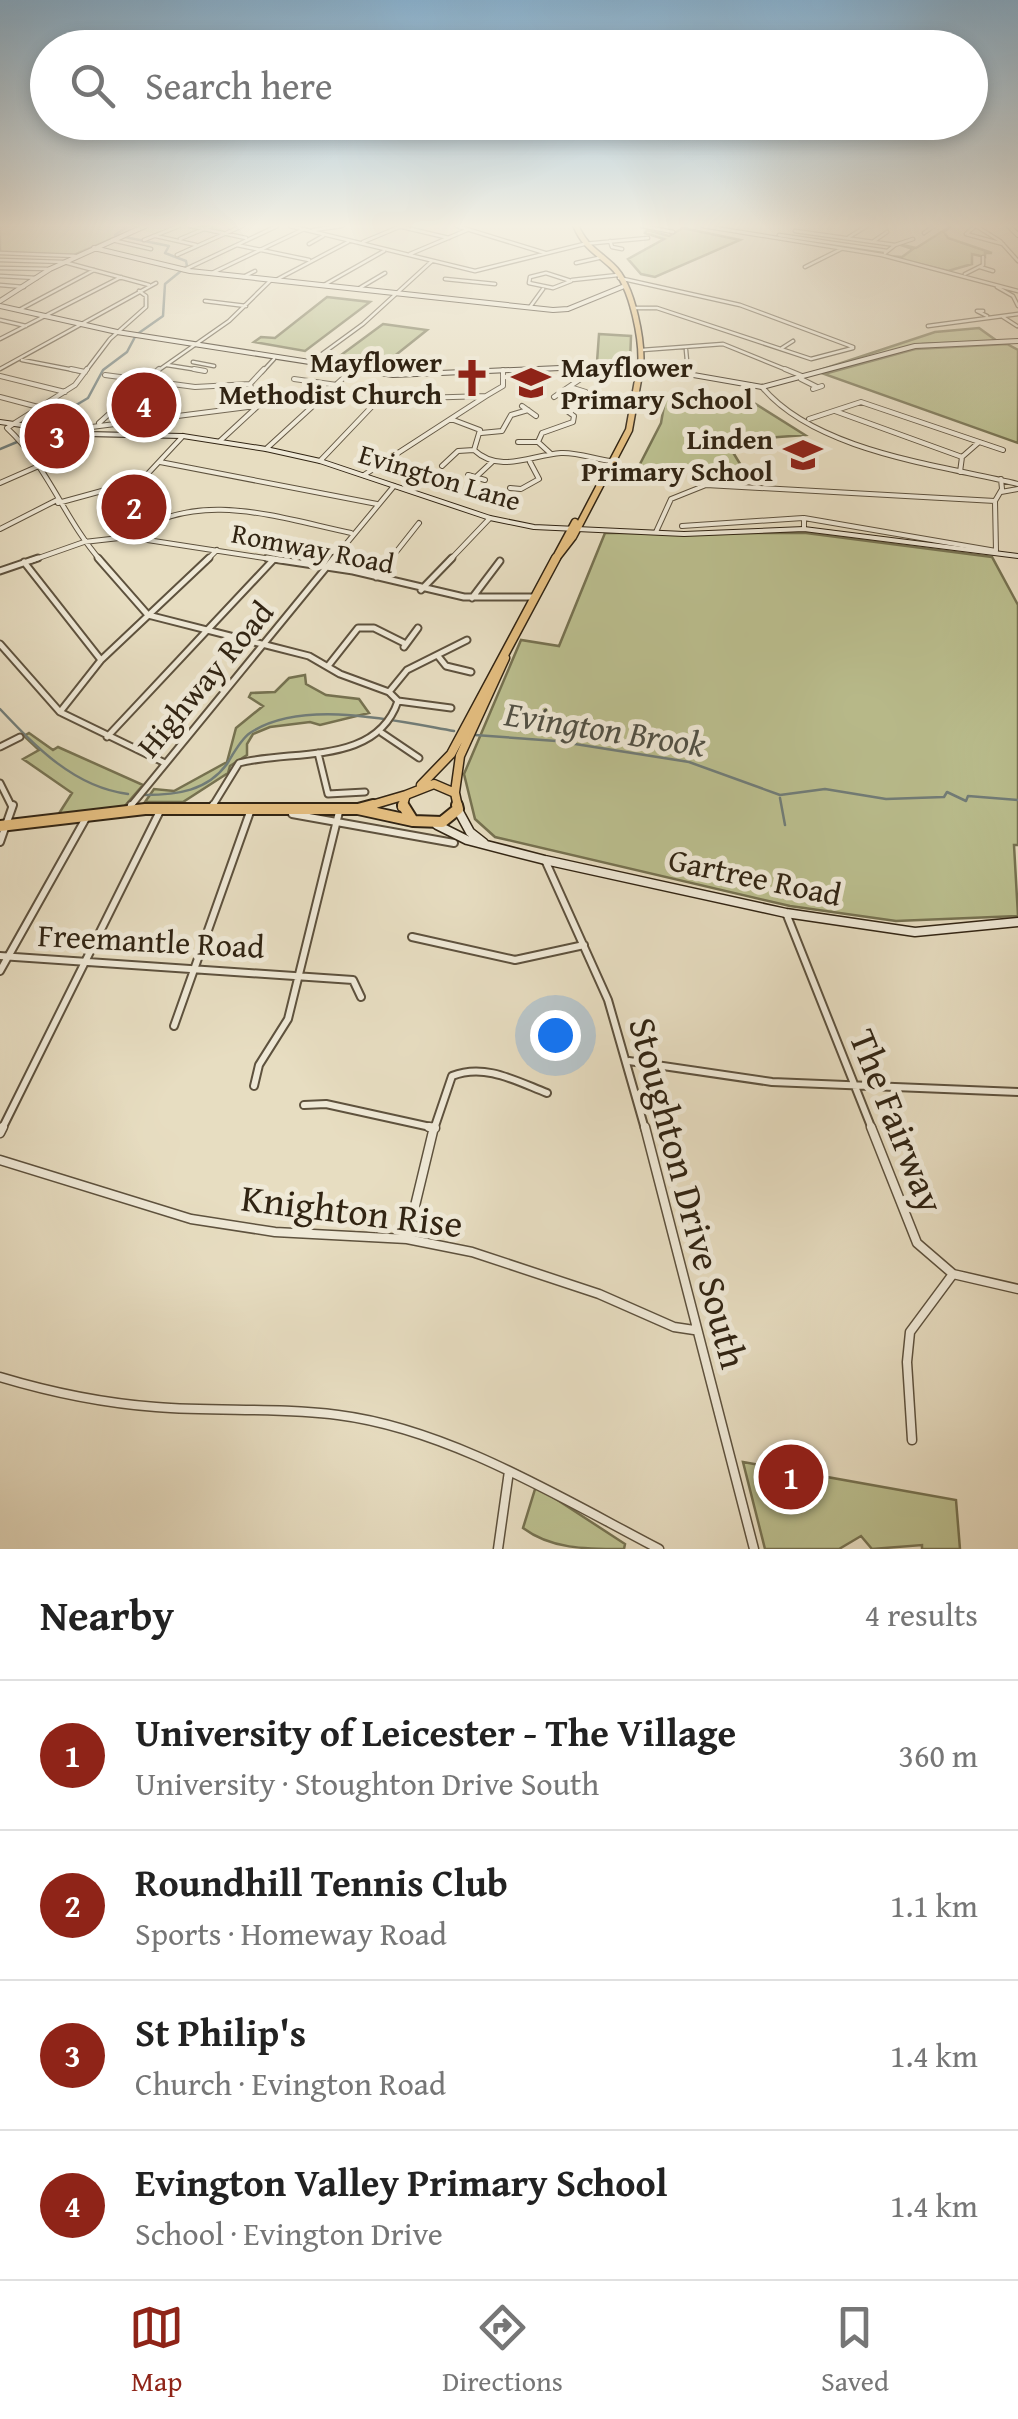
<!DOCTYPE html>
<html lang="en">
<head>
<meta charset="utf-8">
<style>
  :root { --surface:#fff; --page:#f2f2f2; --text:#222; --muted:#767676; --line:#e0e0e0; --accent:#8f2418 }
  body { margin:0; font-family:"Gentium Book Plus",serif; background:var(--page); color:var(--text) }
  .you { position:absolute; left:555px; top:1035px; width:35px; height:35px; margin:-25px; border:8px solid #fff; border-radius:50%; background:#1a73e8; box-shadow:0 0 0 15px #1a73e833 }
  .badge { display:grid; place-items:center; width:65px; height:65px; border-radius:50%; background:var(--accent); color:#fff; font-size:32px; font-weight:700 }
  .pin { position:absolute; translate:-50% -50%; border:5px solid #fff; box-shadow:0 2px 10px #0006 }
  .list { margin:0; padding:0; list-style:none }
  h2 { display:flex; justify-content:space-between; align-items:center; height:130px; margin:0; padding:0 40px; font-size:42px }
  h2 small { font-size:32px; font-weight:400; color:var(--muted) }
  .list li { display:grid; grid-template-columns:65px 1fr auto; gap:30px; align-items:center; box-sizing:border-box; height:150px; padding:0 40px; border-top:2px solid var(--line) }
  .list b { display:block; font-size:38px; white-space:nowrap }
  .list p { margin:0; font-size:32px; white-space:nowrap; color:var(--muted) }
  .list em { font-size:32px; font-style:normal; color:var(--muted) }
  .icon { flex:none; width:55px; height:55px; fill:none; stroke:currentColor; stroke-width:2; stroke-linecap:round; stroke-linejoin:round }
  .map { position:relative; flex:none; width:1018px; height:1549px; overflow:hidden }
  .search { position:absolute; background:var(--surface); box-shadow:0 5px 15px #0003; left:30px; right:30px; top:30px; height:110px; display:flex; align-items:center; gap:25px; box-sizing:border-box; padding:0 35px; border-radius:55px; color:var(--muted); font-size:38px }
  .sheet { height:730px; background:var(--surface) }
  nav { display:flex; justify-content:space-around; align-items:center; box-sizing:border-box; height:140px; border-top:2px solid var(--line); background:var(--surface); font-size:28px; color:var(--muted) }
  nav a { display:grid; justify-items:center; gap:5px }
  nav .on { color:var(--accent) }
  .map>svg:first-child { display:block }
  .green { fill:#bbbf8f; stroke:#767251; stroke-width:2.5 }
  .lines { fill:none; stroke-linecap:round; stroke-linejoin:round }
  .stream { stroke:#717d79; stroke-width:2.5 }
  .street-far4-casing { stroke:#5e523e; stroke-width:5 }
  .street-far3-casing { stroke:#5e523e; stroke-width:6 }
  .street-far2-casing { stroke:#5e523e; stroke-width:9 }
  .street-far1-casing { stroke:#5e523e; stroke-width:10 }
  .street-casing { stroke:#5e523e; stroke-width:11 }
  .secondary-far1-casing { stroke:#312413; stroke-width:6 }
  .secondary-casing { stroke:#312413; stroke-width:11 }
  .highway-far3-casing { stroke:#312413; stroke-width:8 }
  .highway-far2-casing { stroke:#312413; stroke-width:9 }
  .highway-far1-casing { stroke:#312413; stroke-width:11 }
  .highway-casing { stroke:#312413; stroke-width:14 }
  .street-far4 { stroke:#efe9d7; stroke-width:2.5 }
  .street-far3 { stroke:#efe9d7; stroke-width:4 }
  .street-far2 { stroke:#efe9d7; stroke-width:5 }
  .street-far1 { stroke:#efe9d7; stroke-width:6 }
  .street { stroke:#efe9d7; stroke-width:8 }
  .secondary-far1 { stroke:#efe9d7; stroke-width:4 }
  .secondary { stroke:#efe9d7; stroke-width:8 }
  .highway-far3 { stroke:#e4be80; stroke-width:5 }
  .highway-far2 { stroke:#e4be80; stroke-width:6 }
  .highway-far1 { stroke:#e4be80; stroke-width:8 }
  .highway { stroke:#e4be80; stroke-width:10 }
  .labels { text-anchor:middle; stroke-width:10; stroke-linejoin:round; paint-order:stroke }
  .far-poi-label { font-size:28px; font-weight:bold; fill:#312413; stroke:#efe9d7; text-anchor:end }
  .far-street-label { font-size:28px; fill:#312413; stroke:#efe9d7 }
  .street-label { font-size:32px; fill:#312413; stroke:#efe9d7 }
  .water-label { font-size:35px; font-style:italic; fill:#515146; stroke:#efe9d7 }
  .near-street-label { font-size:38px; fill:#312413; stroke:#efe9d7 }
</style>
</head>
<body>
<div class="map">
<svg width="1018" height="1549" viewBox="0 0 1018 1549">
  <rect width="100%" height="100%" fill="#e7ddc1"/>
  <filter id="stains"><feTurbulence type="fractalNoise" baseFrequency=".002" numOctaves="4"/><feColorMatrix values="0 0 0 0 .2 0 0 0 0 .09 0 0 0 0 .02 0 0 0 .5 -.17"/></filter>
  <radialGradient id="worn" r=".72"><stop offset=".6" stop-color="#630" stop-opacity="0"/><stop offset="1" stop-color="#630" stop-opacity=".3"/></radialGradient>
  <path class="green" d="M0 226H142L74 255 0 252Z
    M951 226 944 232 948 238 992 253H985V257L972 254V264L948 271 887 256 902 257 913 249 898 244 916 248Z
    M683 228 740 240 655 277 641 274 628 259 664 239 645 233 647 230 669 236Z
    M327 297 370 302 305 351 254 342 261 337 275 338Z
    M383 324 427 330 382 366 337 358Z
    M979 328 997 341 922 344 802 376 935 332Z
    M599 334 631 336 630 363 597 362Z
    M1007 344 1018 350V443L824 374 915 349Z
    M698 392 754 403 805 435 726 441 742 467 639 466 661 423 665 400Z
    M605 533H806L992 557 1018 605V845H1014L1018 916 896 921 790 906 495 837 475 819 464 774 521 640 559 646Z
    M305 675 306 684 326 695 359 699 369 713 320 725 310 722 270 727 253 734 247 744V755L230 766 228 773 183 802H145L154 789 174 791 227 762 236 728 263 706 249 697 251 693 275 692 289 678Z
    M29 733 53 750 58 747 143 785 123 808 58 815 72 793 23 759 39 750 24 736Z
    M743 1462 956 1500 960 1549H922V1545L872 1549 861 1536 839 1549H765Z
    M536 1486 625 1544 624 1549C584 1549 551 1549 523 1528Z"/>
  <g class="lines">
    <path class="stream" d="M46 423 88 398 103 370 127 352 136 335 163 316 165 284 187 266 186 261 165 253 169 246 115 235 129 226
      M0 449 17 442
      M0 709C36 747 74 787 128 794
      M475 735 556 741 689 762 780 795 825 789 886 799 944 797 947 792 966 801 968 796 1018 800
      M145 795C177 795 207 791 227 764 233 754 241 739 250 733 302 698 397 721 454 731
      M780 798 785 825"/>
    <g class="street-far4-casing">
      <path id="street-far4" d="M190 226 246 238
        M290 226 475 271 584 244 648 238
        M398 226 449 238
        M457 226 545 253
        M642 226 673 232
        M703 226 882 255 1018 291
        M975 226 966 234 1003 244
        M976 226 1000 241 1018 261
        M313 230 342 226
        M795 231 895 245 885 253
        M924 233 934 226
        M779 235 887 251
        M156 236 196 245
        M849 237 867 226
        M180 239 211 226
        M112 240 151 249
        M144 240 179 226
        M610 241 612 247 622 249
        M874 241 887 232
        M363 242 399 227
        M309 244 323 236
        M237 245 309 260
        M895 245 913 239
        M0 253 76 256
        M410 254 467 230
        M177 255 242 226
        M0 260 64 262 149 285
        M576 263 603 257
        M805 267 841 249
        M980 267 993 271
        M0 268 50 269
        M184 270 277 226
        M212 273 304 229
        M546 273 571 281 553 288 529 283 530 277Z
        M965 274 983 265V257
        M0 276 37 278
        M243 277 255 271
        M619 278 740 305 853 347
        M445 279 495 284
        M276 280 348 242
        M572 280 618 275
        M0 285 24 287
        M324 285 384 251
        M997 287 1013 296 1018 306
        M358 289 385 273
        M205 301 246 306
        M530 307 543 289
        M632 308H657L811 359 853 348
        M19 310 94 270
        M983 311H977L987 316
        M1003 317 1017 326
        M0 320 26 326
        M928 326 1018 314
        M0 339 121 277
        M782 348 793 341
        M642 350 723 344 792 372
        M686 350 688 372
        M22 360 84 372
        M193 362 214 366
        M311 362 363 324 432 261
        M167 365 205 371
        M0 369 156 283
        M85 372 110 339 146 307V296L139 291
        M156 372 229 321 271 280
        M262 372 274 359
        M583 372 584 367"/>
    </g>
    <g class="street-far3-casing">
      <path id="street-far3" d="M71 369 85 372
        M87 369 75 385 7 428C48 466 64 519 101 561
        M194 369 205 371
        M688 369V374
        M785 369 802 376
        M105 375 195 387 250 384
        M0 376 65 392
        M294 379 337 385
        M801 379 817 387
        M570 387 586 392
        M762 387C816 452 941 465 1018 484
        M813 389 822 386
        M0 397 42 408
        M554 397 582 378 584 369
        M256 404 250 384 264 369
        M522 406 536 416
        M835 411 962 457
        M451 419 480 430 474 450C500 474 531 455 561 453 576 452 595 459 610 461
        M809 419 861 402 1003 450
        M99 423 159 369
        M68 430 287 402 486 396 503 386V370
        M481 433 502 431 511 415 528 410
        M220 441 260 404
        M518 442H538L550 453
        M538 442 542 433 573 422 574 416 563 408
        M266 449 351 371
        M320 461 380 398
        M160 462 377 504
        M442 466 458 451 474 450
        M960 472 962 457 978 443
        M364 475 486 396
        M468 475 485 480
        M476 477 492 462
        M0 483 41 465 85 434
        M510 488 521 489 539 479 530 462
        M1001 492 1018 489
        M58 503 142 480 183 436
        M682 526 803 518
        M0 529 57 500
        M804 529V518L996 551 995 501 1002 489 1001 479
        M656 532 671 499 706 485 995 501
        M128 537C197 488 275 517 351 533
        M30 561 84 542 128 537 284 561
        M206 561 217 550
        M332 561 394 486
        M389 561 419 523
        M449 561 490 518"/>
    </g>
    <g class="street-far2-casing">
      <path id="street-far2" d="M98 558 148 615 309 656 340 674 389 692 398 701C376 766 294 749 239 763L212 807
        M267 558 353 571 464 597H535
        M24 562 101 660
        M0 571 38 558
        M376 577 391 558
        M421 590 452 558
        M472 598 500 561
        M0 644 60 712 165 763
        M404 647 418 628
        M438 656 446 666 471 672
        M328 666 358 628H374L406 644
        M389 692 407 670 467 640
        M398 701 451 708
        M60 712 101 660 209 558
        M382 733 419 758
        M107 737 274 559
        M0 747 20 737
        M318 753 328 794 365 792
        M0 783 12 807
        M130 807 334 558"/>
    </g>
    <g class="street-far1-casing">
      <path id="street-far1" d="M211 808 213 805
        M130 811 131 805
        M292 814 454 843
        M0 842 13 805
        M545 860 608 1000 645 1129
        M786 913 872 1129
        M412 937 515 960 584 945
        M0 956 353 980 361 997
        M0 971 86 818
        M174 1026 250 812
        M629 1061 772 1082 1018 1092
        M254 1086 259 1065 288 1019 339 812
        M304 1105 326 1104 435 1128
        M2 1129 160 811
        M434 1129 452 1076C485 1063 516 1081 547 1093"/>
    </g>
    <g class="street-casing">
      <path id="street" d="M429 1127 435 1128
        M645 1127 754 1549
        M871 1127 917 1243 953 1274 1018 1289
        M0 1133 3 1127
        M0 1160 191 1219 275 1232 407 1239 472 1252 599 1294 674 1327 694 1330
        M407 1239 434 1127
        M0 1377C50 1392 103 1403 156 1407 216 1412 278 1407 338 1415 449 1429 561 1498 659 1549
        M912 1440 907 1362 910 1332 953 1274
        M498 1549 509 1471"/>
    </g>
    <g class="secondary-far1-casing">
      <path id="secondary-far1" d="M1009 226 1018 235
        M94 248 190 271 553 310 568 309 622 287
        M0 301 50 269 145 226
        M0 306 117 332 393 375 584 367 682 373 762 387 915 346 1018 341
        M0 422 85 434 183 436 266 449 320 461 490 518 534 527 684 534 804 529 1018 556"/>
    </g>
    <g class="secondary-casing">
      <path id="secondary" d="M458 810 470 832 484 843
        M437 825 467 840 545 860 786 913 915 932 1018 922"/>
    </g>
    <g class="highway-far3-casing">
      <path id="highway-far3" d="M576 226C585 247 596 251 612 266 633 285 644 345 640 372"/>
    </g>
    <g class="highway-far2-casing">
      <path id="highway-far2" d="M556 559 573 537 629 430 640 369
        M554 561 575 522"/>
    </g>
    <g class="highway-far1-casing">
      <path id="highway-far1" d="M421 785 451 754 556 558
        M455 792 460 756 505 658
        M365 807 406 795
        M402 807 406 795 434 784 455 793 458 807"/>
    </g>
    <g class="highway-casing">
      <path id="highway" d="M403 805 413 821 442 822 458 809 457 805
        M358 809 413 821
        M0 826 145 809H358L373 805"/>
    </g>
    <use href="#street-far4" class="street-far4"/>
    <use href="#street-far3" class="street-far3"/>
    <use href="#street-far2" class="street-far2"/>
    <use href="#street-far1" class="street-far1"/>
    <use href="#street" class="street"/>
    <use href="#secondary-far1" class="secondary-far1"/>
    <use href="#secondary" class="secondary"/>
    <use href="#highway-far3" class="highway-far3"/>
    <use href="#highway-far2" class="highway-far2"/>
    <use href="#highway-far1" class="highway-far1"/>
    <use href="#highway" class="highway"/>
  </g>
  <linearGradient id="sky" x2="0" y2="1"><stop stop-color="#89b6d7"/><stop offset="0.51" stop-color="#f4f0e3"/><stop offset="1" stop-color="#f4f0e3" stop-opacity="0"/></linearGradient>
  <rect width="1018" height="443" fill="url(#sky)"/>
  <defs>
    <g id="church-bare" transform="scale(3)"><path d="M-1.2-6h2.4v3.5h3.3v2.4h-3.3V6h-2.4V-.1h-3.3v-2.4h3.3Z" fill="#8f2418" stroke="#efe9d7" stroke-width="2.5" paint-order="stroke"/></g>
    <g id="school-bare" transform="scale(3)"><path d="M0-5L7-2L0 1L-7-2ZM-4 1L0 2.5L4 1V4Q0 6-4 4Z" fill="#8f2418" stroke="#efe9d7" stroke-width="2.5" paint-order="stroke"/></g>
  </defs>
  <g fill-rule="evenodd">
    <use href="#church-bare" x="472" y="378"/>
    <use href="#school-bare" x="531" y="383"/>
    <use href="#school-bare" x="803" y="455"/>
  </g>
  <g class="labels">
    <g class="far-poi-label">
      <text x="442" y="372">Mayflower<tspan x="442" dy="32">Methodist Church</tspan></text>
      <text x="561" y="377" text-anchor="start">Mayflower<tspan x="561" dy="32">Primary School</tspan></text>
      <text x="773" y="449">Linden<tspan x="773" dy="32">Primary School</tspan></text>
    </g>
    <g class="far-street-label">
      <text transform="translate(440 477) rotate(17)" y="10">Evington Lane</text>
      <text transform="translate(313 548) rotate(11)" y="10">Romway Road</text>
    </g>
    <g class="street-label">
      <text transform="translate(205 679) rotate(-50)" y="11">Highway Road</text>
      <text transform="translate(755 877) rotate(12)" y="11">Gartree Road</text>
      <text transform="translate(151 941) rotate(3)" y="11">Freemantle Road</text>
    </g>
    <g class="water-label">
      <text transform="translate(605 729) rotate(9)" y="12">Evington Brook</text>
    </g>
    <g class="near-street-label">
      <text transform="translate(897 1121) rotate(68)" y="13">The Fairway</text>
      <text transform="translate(688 1193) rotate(75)" y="13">Stoughton Drive South</text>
      <text transform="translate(352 1211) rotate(7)" y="13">Knighton Rise</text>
    </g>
  </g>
  <rect width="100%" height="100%" filter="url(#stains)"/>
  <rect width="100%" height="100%" fill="url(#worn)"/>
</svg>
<div class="you"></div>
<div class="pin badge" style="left:791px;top:1477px">1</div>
<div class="pin badge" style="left:134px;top:507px">2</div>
<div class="pin badge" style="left:57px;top:436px">3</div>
<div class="pin badge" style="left:144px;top:405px">4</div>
<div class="search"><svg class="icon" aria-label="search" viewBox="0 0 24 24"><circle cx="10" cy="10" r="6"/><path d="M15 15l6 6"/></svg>Search here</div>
</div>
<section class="sheet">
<h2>Nearby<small>4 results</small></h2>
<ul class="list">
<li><span class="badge">1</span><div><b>University of Leicester - The Village</b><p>University · Stoughton Drive South</p></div><em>360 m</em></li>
<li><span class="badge">2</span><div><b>Roundhill Tennis Club</b><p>Sports · Homeway Road</p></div><em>1.1 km</em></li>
<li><span class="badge">3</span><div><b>St Philip's</b><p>Church · Evington Road</p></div><em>1.4 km</em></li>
<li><span class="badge">4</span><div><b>Evington Valley Primary School</b><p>School · Evington Drive</p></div><em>1.4 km</em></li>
</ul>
</section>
<nav>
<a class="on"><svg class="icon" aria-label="map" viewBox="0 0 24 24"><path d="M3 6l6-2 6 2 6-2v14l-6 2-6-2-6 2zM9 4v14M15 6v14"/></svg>Map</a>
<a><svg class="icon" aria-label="directions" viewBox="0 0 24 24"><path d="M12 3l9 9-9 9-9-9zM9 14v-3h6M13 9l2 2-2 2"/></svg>Directions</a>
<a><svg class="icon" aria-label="saved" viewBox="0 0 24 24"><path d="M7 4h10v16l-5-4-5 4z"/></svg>Saved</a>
</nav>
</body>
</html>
